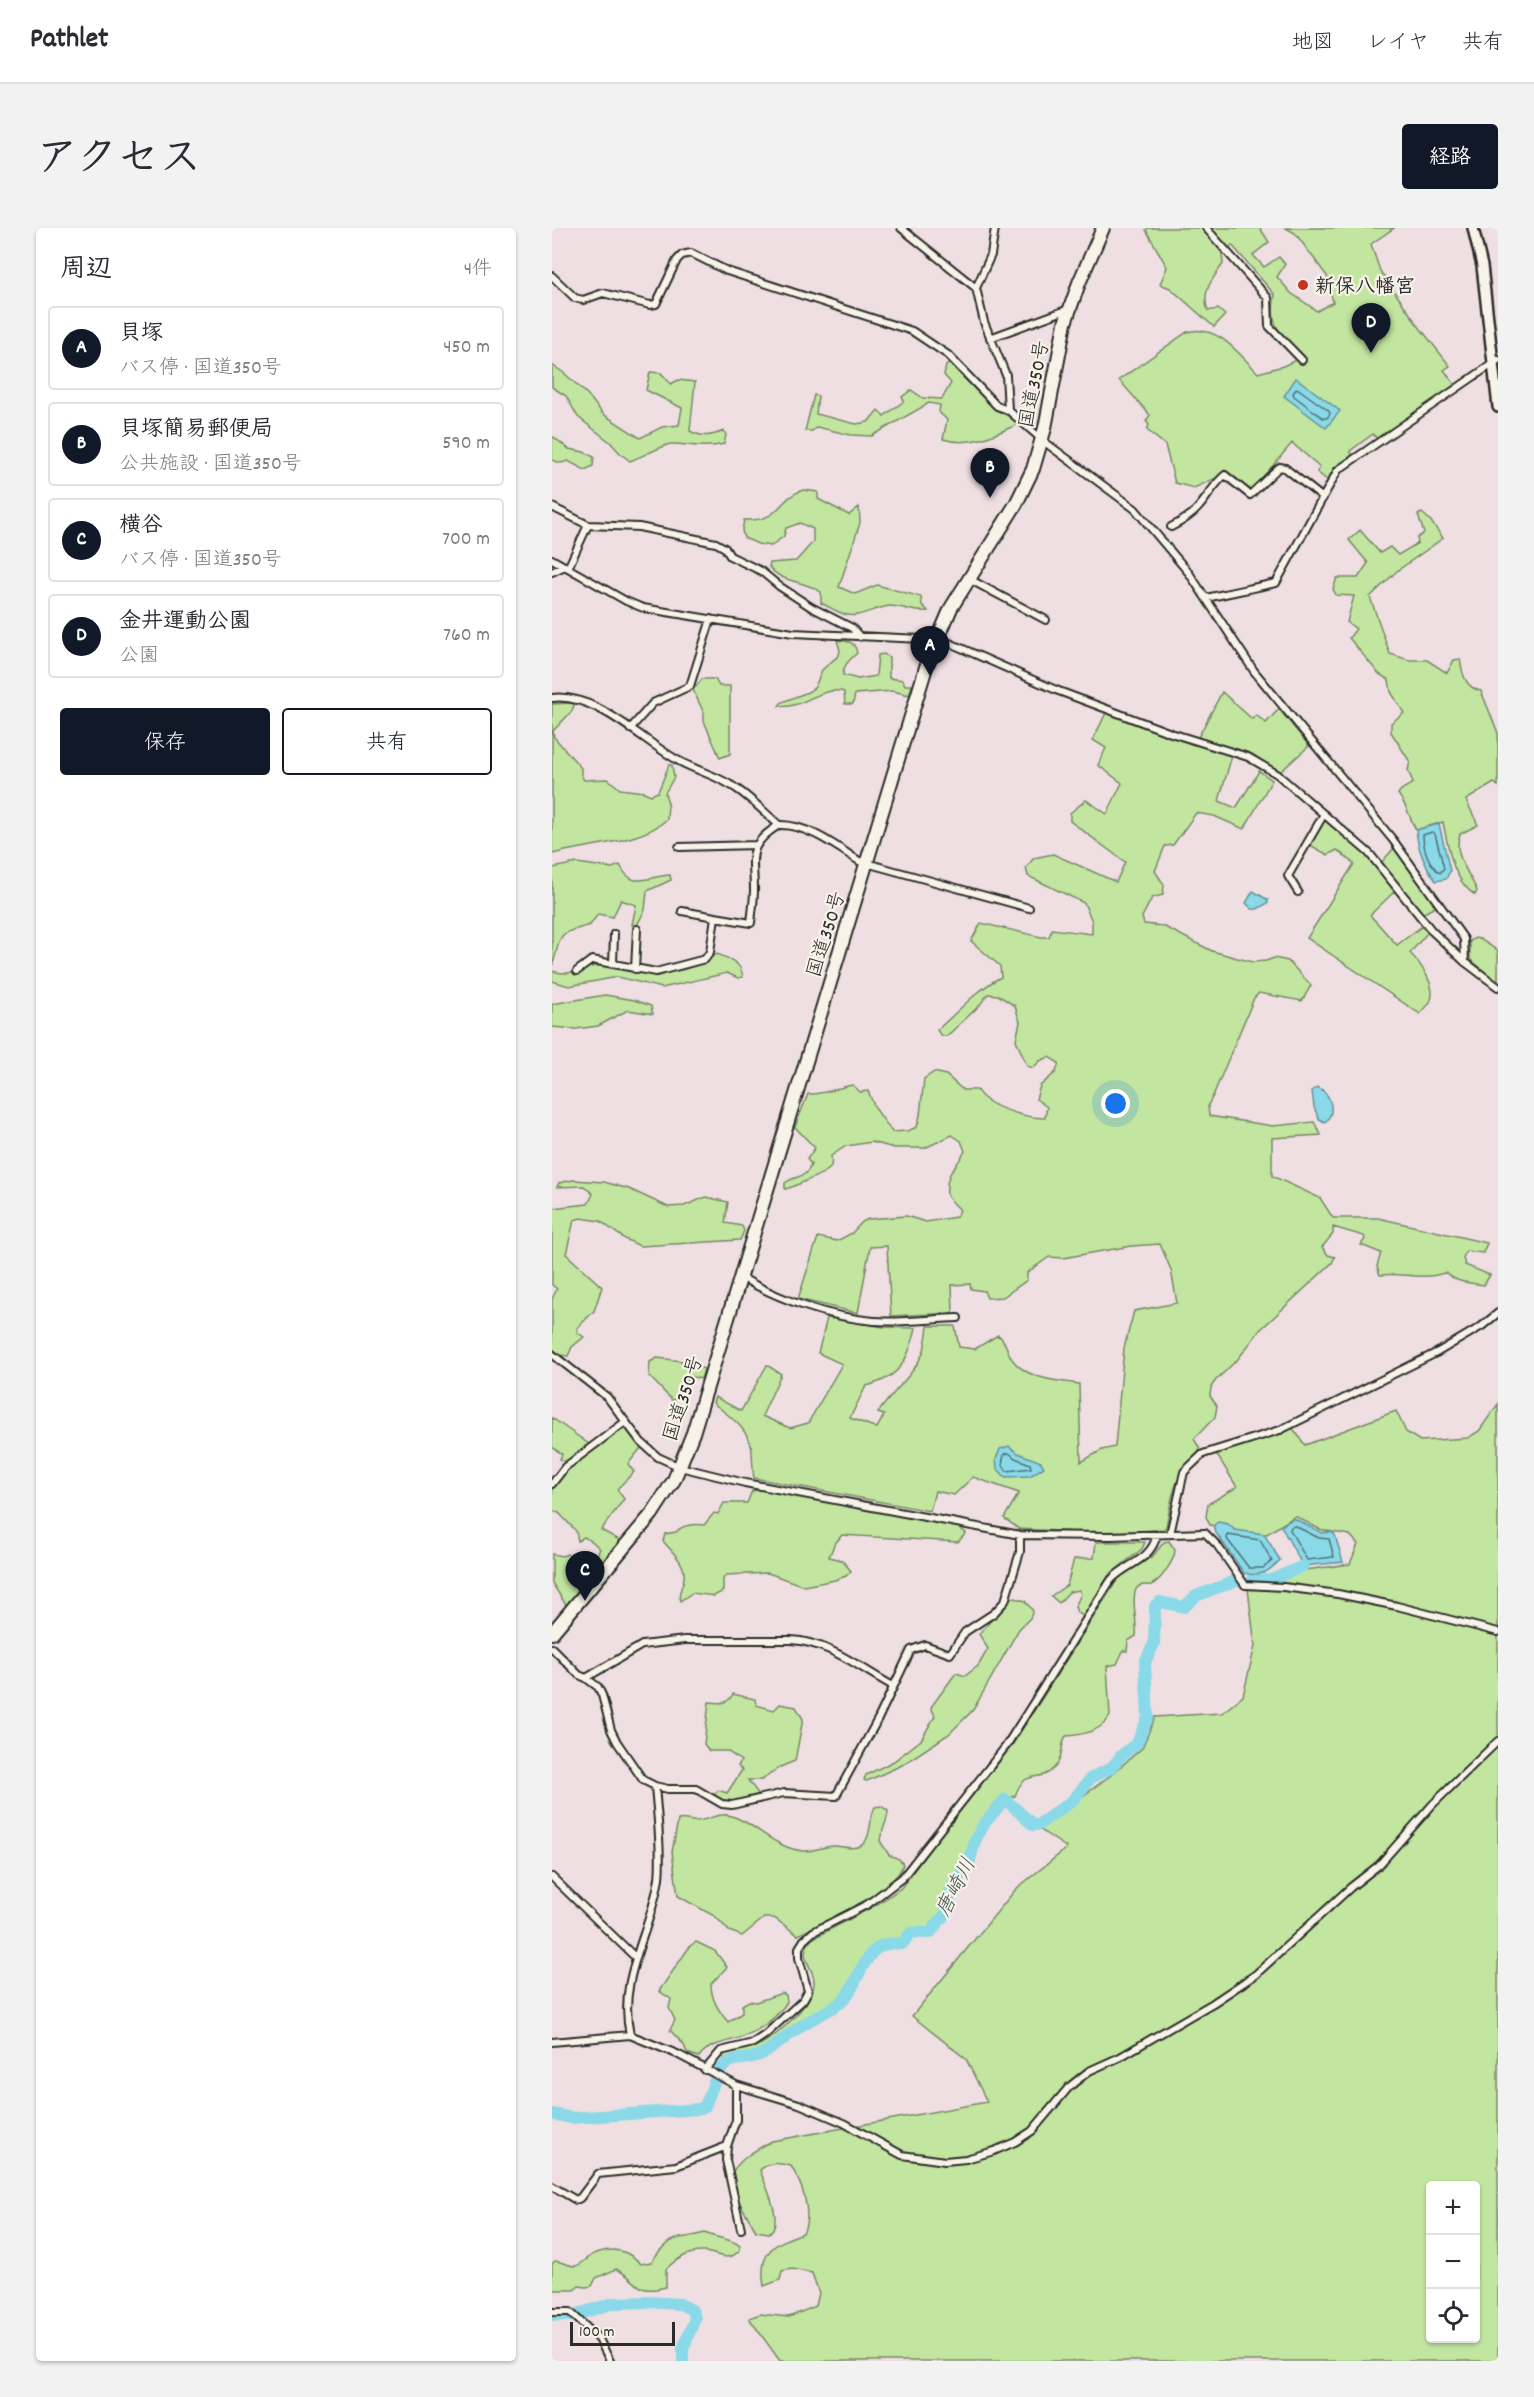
<!DOCTYPE html>
<html lang="ja">
<head>
<meta charset="utf-8">
<style>
  :root { --surface:#fff; --page:#f2f2f3; --text:#2b2b33; --muted:#7c7c81; --line:#e1e1e2; --accent:#111827 }
  body { margin:0; font-family:Dekko,"Klee One",sans-serif; background:var(--page); color:var(--text) }
  .controls { position:absolute; right:18px; bottom:18px; display:grid; overflow:hidden; border-radius:6px; box-shadow:0 2px 4px #0004 }
  .controls button { width:54px; height:54px; display:grid; place-items:center; padding:0; border:0; border-bottom:2px solid var(--line); background:var(--surface); color:var(--text); font:30px sans-serif }
  .scale { position:absolute; left:18px; bottom:15px; width:105px; box-sizing:border-box; padding-left:6px; border:3px solid #2b2b2b; border-top:0; font-size:16px; line-height:21px; white-space:nowrap; color:#2b2b2b; -webkit-text-stroke:4px #f7f3e8; paint-order:stroke }
  .you { position:absolute; left:564px; top:876px; width:21px; height:21px; margin:-15px; border:4px solid #fff; border-radius:50%; background:#1a73e8; box-shadow:0 0 0 9px #1a73e833 }
  .badge { display:grid; place-items:center; width:39px; height:39px; border-radius:50%; background:var(--accent); color:#fff; font-size:20px; font-weight:700 }
  .pin { position:absolute; translate:-50% -50px; filter:drop-shadow(0 2px 3px #0008) }
  .pin::after { content:''; position:absolute; top:32px; width:21px; height:18px; background:inherit; clip-path:polygon(0 0,100% 0,50% 100%) }
  .list { margin:0; padding:0; list-style:none }
  h2 { display:flex; justify-content:space-between; align-items:center; height:78px; margin:0; padding:0 24px; font-size:26px }
  h2 small { font-size:20px; font-weight:400; color:var(--muted) }
  .list li { display:grid; grid-template-columns:39px 1fr auto; gap:18px; align-items:center; box-sizing:border-box; height:84px; margin:0 12px 12px; padding:0 12px; border:2px solid var(--line); border-radius:6px }
  .list b { display:block; font-size:22px; white-space:nowrap }
  .list p { margin:0; font-size:20px; white-space:nowrap; color:var(--muted) }
  .list em { font-size:20px; font-style:normal; color:var(--muted) }
  .actions { display:flex; gap:12px; padding:18px 24px }
  .actions a { flex:1; padding:14px 0; border:2px solid var(--accent); border-radius:6px; text-align:center; font-size:21px; color:var(--accent) }
  .actions .main { background:var(--accent); color:#fff }
  .icon { flex:none; width:33px; height:33px; fill:none; stroke:currentColor; stroke-width:2; stroke-linecap:round; stroke-linejoin:round }
  .map { position:relative; flex:none; width:946px; height:2133px; overflow:hidden; border-radius:6px }
  header { display:flex; align-items:center; gap:36px; box-sizing:border-box; height:84px; padding:0 30px; background:var(--surface); border-bottom:2px solid var(--line) }
  header strong { font-size:28px }
  nav { display:flex; gap:33px; margin-inline-start:auto; font-size:21px }
  .intro { display:flex; align-items:center; justify-content:space-between; box-sizing:border-box; height:144px; padding:0 36px }
  h1 { margin:0; font-size:42px }
  .button { padding:15px 27px; border-radius:6px; background:var(--accent); color:#fff; font-size:21px; font-weight:700 }
  main { display:flex; gap:36px; padding:0 36px }
  aside { flex:1; background:var(--surface); border-radius:6px; box-shadow:0 2px 4px #0004 }
  .map>svg:first-child { display:block }
  .green { fill:#c2e6a0; stroke:#768866; stroke-width:1.5; fill-rule:evenodd }
  .water { fill:#8ad9e8; stroke:#64939c; stroke-width:1.5 }
  .lines { fill:none; stroke-linecap:round; stroke-linejoin:round }
  .shore { stroke:#517177; stroke-width:1.5 }
  .river { stroke:#8ad9e8; stroke-width:12 }
  .street-casing { stroke:#2b2b2b; stroke-width:10 }
  .secondary-casing { stroke:#2b2b2b; stroke-width:14 }
  .highway-casing { stroke:#2b2b2b; stroke-width:16 }
  .street { stroke:#f7f3e8; stroke-width:6 }
  .secondary { stroke:#f7f3e8; stroke-width:9 }
  .highway { stroke:#f7f3e8; stroke-width:12 }
  .poi-dot { fill:#c8321e; stroke:#f7f3e8; stroke-width:2 }
  .labels { text-anchor:middle; stroke-width:4.5; stroke-linejoin:round; paint-order:stroke }
  .poi-label { font-size:20px; font-weight:bold; fill:#2b2b2b; stroke:#f7f3e8; text-anchor:start }
  .street-label { font-size:20px; fill:#2b2b2b; stroke:#f7f3e8 }
  .water-label { font-size:21px; font-style:italic; fill:#43565a; stroke:#f7f3e8 }
</style>
</head>
<body>
<header>
<strong>Pathlet</strong>
<nav><a>地図</a><a>レイヤ</a><a>共有</a></nav>
</header>
<div class="intro"><h1>アクセス</h1><a class="button">経路</a></div>
<main>
<aside>
<h2>周辺<small>4件</small></h2>
<ul class="list">
<li><span class="badge">A</span><div><b>貝塚</b><p>バス停 · 国道350号</p></div><em>450 m</em></li>
<li><span class="badge">B</span><div><b>貝塚簡易郵便局</b><p>公共施設 · 国道350号</p></div><em>590 m</em></li>
<li><span class="badge">C</span><div><b>横谷</b><p>バス停 · 国道350号</p></div><em>700 m</em></li>
<li><span class="badge">D</span><div><b>金井運動公園</b><p>公園</p></div><em>760 m</em></li>
</ul>
<div class="actions"><a class="main">保存</a><a>共有</a></div>
</aside>
<div class="map">
<svg width="946" height="2133" viewBox="0 0 946 2133">
  <rect width="100%" height="100%" fill="#efdfe2"/>
  <filter id="ink" filterUnits="userSpaceOnUse"><feTurbulence type="fractalNoise" baseFrequency=".0167" numOctaves="2"/><feDisplacementMap in="SourceGraphic" scale="12" xChannelSelector="R" yChannelSelector="G"/><feConvolveMatrix kernelMatrix="1 2 1 2 8 2 1 2 1" color-interpolation-filters="sRGB"/></filter>
  <g filter="url(#ink)">
    <path class="green" d="M596 0H708L717 14 701 27 712 39 727 29 733 36 725 49 739 65 765 83 781 74 775 48 743 5 734 0H842L819 16 828 43 865 96 898 138 892 142 903 157 825 211 821 206 798 223 801 228 784 240 775 252 765 244 768 239 740 215 700 262H696L675 245 642 260 623 255 613 217 595 202 597 197 594 193 598 187 567 152 635 104C665 95 687 126 706 145L731 138 751 129C730 107 716 100 723 67L680 17 670 26 671 36C660 52 649 63 656 83L666 81 673 87 662 99 618 60 608 56 615 39 594 2Z
      M397 135 444 182 464 192V197C440 208 417 219 391 211L395 192 387 184 388 177 377 175 320 208 299 207 265 199 260 203H253L262 167 266 168 264 186 304 196 316 194 326 182 332 188 352 173 350 169 359 162 371 170 390 171 399 155 392 147 394 138Z
      M0 137 12 145 35 166 51 186 88 210 110 199 127 197 130 180 94 162 98 144 109 145 119 156 126 152 143 154 138 203C151 210 159 208 172 203L174 207 172 216C150 221 139 216 119 216 114 216 87 230 78 233L69 226 58 214 26 189 14 168 0 159Z
      M0 208 17 221 32 224 42 229 41 238 33 242 16 233 9 235 0 232Z
      M251 262 266 264V271L297 287 307 279 308 295 287 359 303 366 325 357 369 369 370 377 376 383C362 385 351 378 338 378 326 379 317 385 305 387 293 390 280 380 269 375V364C253 352 231 356 217 339L218 335 244 333 261 314V301L248 295 234 300 232 308 219 318 206 316 192 310 190 303 192 292C230 294 224 271 251 262Z
      M870 285 878 292 891 310 845 343 818 369 838 426 857 432H875L895 445 902 432 908 431C910 445 913 460 929 463L946 505V558L942 555 914 572 926 597 908 606C900 627 918 645 925 663L923 667C900 652 896 618 891 594L864 602C856 587 857 581 846 566L849 562 861 555 856 542 858 534 839 504V495L852 485 839 464 837 452 827 446 797 410 804 401 795 394 802 368 784 367 781 361 785 350H806L816 335 797 312 808 302 828 325 838 319 846 327 866 315 865 310 872 305 866 287Z
      M285 412C296 413 303 413 305 425 299 431 290 438 291 447L306 451 324 448 326 427 332 426 337 430V450L351 452 353 457H360L357 467 341 463 303 466 301 476H293L292 464C270 457 249 482 227 478L230 474 256 464 263 459 270 442 287 427 288 422Z
      M150 451H163L167 458H178V526L168 530 152 493V485L141 462Z
      M670 464 700 491 704 487 714 495 727 481 757 518 728 544 700 526 682 520 667 573 684 580 707 543 720 552 692 601 662 588 644 585 621 617 613 618 603 643 612 657 611 667 600 670 590 689 592 696 611 698 660 723 700 734 714 733 722 730 736 733 759 757 750 773 707 765 702 770 661 868 656 877 657 888 721 898 762 894 769 907 720 910V948L768 970 781 990H826L935 1015 931 1025 914 1023 911 1030 913 1037 938 1047 932 1057C920 1055 903 1055 895 1045 889 1045 883 1048 876 1048 859 1049 845 1045 828 1047L825 1038 829 1025 809 1017 813 1011 812 1008 781 999V1006L770 1019 776 1027 783 1029 780 1035 708 1102 686 1131 664 1152 659 1159 658 1168 665 1178 663 1189 642 1211 647 1219V1225C622 1246 620 1268 614 1299L608 1303 527 1304 467 1301 452 1290 467 1265 421 1249 402 1267 383 1263 378 1283 202 1250C200 1239 201 1225 199 1217 193 1198 176 1187 161 1175L163 1169 189 1183 215 1137 229 1146 210 1188 238 1200 256 1195 290 1136 266 1125 275 1090 332 1099 364 1100C356 1132 348 1150 314 1158L298 1190 325 1200 332 1187 326 1185C340 1164 364 1145 372 1122 374 1114 375 1105 376 1098H403L407 1119 423 1121 446 1107C454 1112 455 1124 460 1131 475 1152 504 1152 527 1156L529 1234 550 1222 563 1219 572 1120 582 1083 625 1075 619 1042 608 1016 579 1018 511 1030 497 1029 475 1045V1052L451 1069 435 1070 432 1063 419 1061 418 1056 400 1057 401 1085 339 1088 335 1018 318 1019 306 1085 246 1071 266 1009 285 1013 300 1005 310 994 316 991 354 988 374 994 404 989 408 982 395 968C393 942 403 943 413 923L409 913 400 907 373 920H342L320 914 294 918 279 928C280 933 280 939 276 942 271 946 239 960 233 961V955C243 947 255 951 259 936L255 931 263 920 243 899 256 866C272 867 286 859 301 857L308 864 316 863 323 880 340 904 355 903 365 899 368 887 372 851 382 844 394 847 411 862H425C434 879 474 890 493 890L495 879 484 871 488 858 504 844 507 835 497 829 488 833 481 840 475 838 464 812 468 794 463 778 446 767 436 766 427 778 395 808H389L385 802C406 784 424 762 449 749L448 738 419 713 429 695 489 709H497L500 701 540 706V693L532 675 476 648 474 640 482 630 501 626 564 654 573 634 518 593V585L534 572 555 586 570 555 546 537 554 520 541 512 554 485 642 517Z
      M19 475 22 477 20 483 1 503 2 509 29 540V547L32 552 56 551 68 561 92 564 99 567 106 564 117 537H120L122 549 113 565 116 575 115 591C91 615 32 617 0 626V476Z
      M772 592 816 628 843 663 818 687 845 717 869 699 876 704 858 725C868 735 886 759 878 774 876 778 871 782 868 786L755 710 802 636 785 622 776 627 758 617Z
      M842 620 885 678 870 686 829 635Z
      M25 635 60 640 68 637C80 663 95 648 118 647L119 652 95 663 93 682 85 697H80L84 677 69 672 61 689 46 686 38 697C2 707 11 704 0 739V640Z
      M923 710 928 711 946 723V755L918 731V713Z
      M165 726C178 731 189 734 191 749L186 750 175 745 110 760 66 749 17 758 0 753V743C20 749 26 740 45 738 53 736 64 741 72 742 105 747 136 747 165 726Z
      M53 767 82 772 99 778 101 786 76 782 46 798 24 801 0 799V776Z
      M21 952 52 954 77 961 116 979 132 978 154 969 176 974 173 995 190 998 192 1003 188 1012 88 1018 73 1011 48 993 29 990 22 992 14 1026 50 1059 42 1083 25 1100 26 1105 32 1109 20 1119 16 1128 9 1127 0 1121V1071L5 1061 0 1057V980L36 976 41 966 32 958 5 959 7 955Z
      M105 1130 130 1133 152 1141 149 1151 138 1148 121 1173 97 1148 98 1134Z
      M946 1176V2133H228L197 2090 208 2086 237 2089 264 2078 267 2065 260 2045 240 2041 230 2043 228 2052 212 2058C206 2022 222 2016 251 2005 261 1985 250 1956 239 1938 228 1935 218 1933 208 1942 213 1957 233 1995 217 2005L204 2003 186 1972 181 1943C190 1929 205 1921 220 1913L435 1874 414 1831 360 1788 464 1661 515 1620 487 1601 559 1547 590 1520 603 1489 670 1485 691 1468 703 1418 696 1361 753 1342 798 1336 806 1316 798 1307 769 1302 743 1288 715 1306H694L658 1297 654 1289 656 1276 685 1259 663 1224 740 1199 753 1217 844 1183 854 1204 868 1213 916 1210 927 1203ZM878 1958H924V2110H878Z
      M0 1190 37 1216 15 1235 8 1231 10 1226 0 1219Z
      M73 1199 89 1220 76 1236 82 1244 65 1261 72 1271 49 1302 69 1313 47 1340 43 1338 42 1332 48 1321 41 1314 32 1309 26 1313 24 1303 7 1285 0 1283C0 1276 0 1265 1 1259 11 1238 53 1212 73 1199Z
      M214 1261 406 1299 414 1305 406 1314 290 1307 282 1317 277 1329 290 1332 299 1343 294 1348 283 1352 252 1358 216 1345 174 1347 171 1351V1363L162 1368 140 1365 128 1373C125 1364 131 1359 132 1350 134 1335 120 1324 111 1313L113 1306 124 1304C131 1296 143 1296 152 1297L162 1285 166 1286 172 1275H195L200 1263Z
      M617 1313 623 1322C623 1331 609 1353 599 1357 594 1358 589 1355 585 1360 578 1369 586 1396 584 1408L576 1413 575 1423H571L565 1436 555 1438 558 1488C550 1503 531 1507 514 1508 508 1517 512 1529 503 1539 488 1557 473 1538 463 1568L452 1570 432 1592 422 1610 417 1627 398 1658 392 1681 377 1702H359L350 1714C305 1712 312 1752 287 1774 277 1782 262 1787 250 1795 223 1813 207 1830 172 1832L171 1830 173 1826C186 1823 198 1821 209 1816 225 1808 264 1773 262 1753 261 1736 244 1729 260 1711L324 1677 349 1660 381 1617 459 1519 567 1349 601 1328 612 1314Z
      M544 1314H593L590 1321 557 1347 536 1384 531 1388 525 1384 523 1379 529 1366 527 1362 517 1364 507 1375 499 1368 515 1357 522 1331 542 1330Z
      M0 1326 10 1328 15 1326 29 1337 25 1346 35 1353 14 1377 0 1355Z
      M460 1369 473 1373 481 1383 478 1390 467 1401 421 1482 397 1506 350 1537 315 1553 312 1552 314 1547 342 1533 369 1512 383 1488 379 1479 404 1445 413 1448 426 1438 436 1421 427 1406Z
      M181 1466 203 1471 204 1477 222 1482 228 1476 244 1479 251 1491 243 1533 228 1539 210 1552H196L207 1567C191 1572 177 1578 161 1568L166 1562 175 1565 190 1542 186 1538 189 1533 175 1523H157L152 1516 157 1474C168 1475 175 1477 181 1466Z
      M329 1578 336 1583C336 1593 329 1603 328 1613L337 1627 347 1631 351 1636C345 1663 271 1694 246 1707L222 1690H212L190 1708 177 1703 164 1689 126 1668 120 1624 126 1592C133 1590 138 1594 144 1593 154 1593 166 1585 176 1587 202 1593 221 1620 251 1623 262 1624 271 1618 282 1618 293 1618 304 1624 313 1614 320 1604 317 1590 323 1579Z
      M144 1714 163 1723 175 1739 159 1756C159 1771 166 1782 176 1794L190 1785V1777L197 1773 204 1774 230 1765 234 1767 235 1774C225 1790 208 1802 190 1809 176 1814 155 1816 147 1829L135 1825 132 1817 118 1802 123 1792 117 1780 119 1771 107 1763 138 1718Z
      M153 2005C165 2011 179 2010 188 2018V2022C176 2035 168 2026 153 2024 137 2023 125 2030 114 2041V2059C82 2067 89 2053 64 2041L44 2050 40 2058 34 2059 27 2058 22 2062H0V2036L3 2033C9 2034 16 2037 22 2038 30 2038 35 2029 42 2026 61 2018 76 2022 89 2036L99 2034C122 2003 121 2014 153 2005Z"/>
    <path class="water" d="M744 150 788 183 774 200 732 168Z
      M887 596 898 643 894 651 884 653C872 636 866 622 864 602Z
      M701 663 716 672V675L705 681H700L694 675Z
      M765 859C778 864 785 884 773 894L767 891 762 879 760 863Z
      M457 1218 466 1225 489 1234 492 1239 478 1248 453 1249 445 1240 444 1231 448 1221Z
      M740 1291H743L770 1305 779 1304 783 1307 791 1334 751 1338 729 1298Z
      M666 1294 676 1296 683 1302 712 1306 728 1332C718 1343 708 1350 692 1345L662 1302V1297Z"/>
    <g class="lines">
      <path class="shore" d="M745 160 777 183 778 186 775 190H771L742 168 741 165Z
        M880 604 883 606 892 640 888 645C877 637 871 621 871 607Z
        M457 1225 463 1230 478 1236 479 1240 455 1243C450 1237 449 1233 453 1226Z
        M743 1298 767 1310 777 1311 782 1329 755 1332 738 1302 739 1299Z
        M676 1307 708 1312 720 1333 711 1340H697L675 1311Z"/>
      <path class="river" d="M699 1353 719 1352 751 1338
        M486 1597 520 1573 539 1550 559 1540 569 1528 585 1515 596 1489 593 1434 602 1416 603 1378 608 1374 632 1379 644 1368 683 1353
        M166 1845C179 1825 192 1835 210 1826 225 1818 238 1805 252 1796 263 1789 277 1783 288 1775 310 1757 309 1709 350 1716 354 1713 355 1707 359 1705 363 1703 372 1706 378 1705L394 1685 400 1659 418 1632 423 1613 432 1596 453 1571 481 1597
        M0 1886 20 1890 148 1881 153 1878 164 1850
        M0 2087 20 2088 62 2075 95 2074 128 2076 140 2082 143 2090 131 2121V2133"/>
      <g class="street-casing">
        <path id="street" d="M349 0 424 60
          M443 0 439 27 424 60 432 94 454 147 456 182
          M654 0 716 70 717 98 750 132
          M0 48 23 70 31 72 51 65 98 77 104 76 125 32 130 27 139 25 175 43 360 103 396 127 445 178 456 182 494 215 583 281 637 345 702 443 841 612 912 711 913 734
          M438 110 517 81
          M0 279 36 297 16 340
          M36 297 87 299 164 315 173 320 178 328 209 343 227 358 259 379 300 400 308 409
          M619 299C629 294 638 289 646 280 656 269 661 257 673 247L698 267 724 242 728 239 733 240 771 270
          M0 331 74 373 91 380 241 405 391 412 504 462 619 505 696 529 725 546 817 625 880 703 913 734 946 759
          M0 344 13 338
          M417 351 494 392
          M654 370 724 355 786 242 946 132
          M0 470C44 464 90 513 127 533 145 543 167 548 185 561 200 571 213 585 227 597 255 596 284 618 307 633L477 680
          M78 501 101 475 138 458 159 391
          M127 619 205 617
          M746 664 736 648 772 586
          M130 683 163 689
          M61 736 62 706
          M83 741 85 701
          M25 743 40 732 104 744 153 731 158 724 163 689 199 695C200 684 202 673 202 662 202 630 193 618 227 597
          M189 1049C227 1072 277 1089 322 1093 349 1095 378 1091 406 1090
          M0 1126 55 1169 89 1214 106 1229 128 1239 193 1255 468 1307 558 1308 653 1305 665 1317 693 1357 731 1359 786 1366 845 1378 946 1404
          M0 1256 13 1239 73 1194
          M618 1306 632 1244 651 1226 728 1202 886 1124 930 1098 946 1085
          M0 1420 27 1447 34 1450 46 1459 50 1467 59 1502 65 1514 91 1552 103 1558 116 1561H144L170 1576 180 1577 232 1565 284 1568 326 1491 359 1422 373 1417 398 1426 413 1404 442 1385 453 1373 468 1324V1307
          M34 1450 90 1417 133 1412H239C277 1414 308 1440 341 1458
          M0 1649 83 1729
          M78 1807C65 1750 99 1705 107 1650 110 1625 105 1584 103 1558
          M0 1814 78 1807 125 1826 184 1857 247 1876 292 1895 350 1927 393 1933 414 1931 442 1923 463 1914 480 1903 517 1859 537 1843 568 1829 661 1775 703 1747 799 1659 827 1637 881 1576 946 1513
          M153 1842 169 1823 201 1815 213 1807 251 1772 256 1763 247 1730V1720L252 1712 261 1704 316 1676 350 1650 454 1518 559 1352C576 1334 598 1334 605 1307
          M184 1857V1892L175 1918 174 1932 189 2001
          M0 1958 24 1972 28 1970 46 1946 124 1938 175 1918
          M0 2084H18L47 2111 58 2133"/>
      </g>
      <g class="secondary-casing">
        <path id="secondary" d="M921 0 930 38 946 179"/>
      </g>
      <g class="highway-casing">
        <path id="highway" d="M0 1405 100 1286 122 1252 141 1205 375 436 399 380 464 276 481 241 493 200 513 95 527 55 551 0"/>
      </g>
      <use href="#street" class="street"/>
      <use href="#secondary" class="secondary"/>
      <use href="#highway" class="highway"/>
    </g>
  </g>
  <circle class="poi-dot" cx="751" cy="57" r="6"/>
  <g class="labels">
    <g class="poi-label">
      <text x="763" y="64">新保八幡宮</text>
    </g>
    <g class="street-label">
      <text transform="translate(481 156) rotate(-79)" y="7">国道350号</text>
      <text transform="translate(273 706) rotate(-73)" y="7">国道350号</text>
      <text transform="translate(130 1170) rotate(-72)" y="7">国道350号</text>
    </g>
    <g class="water-label">
      <text transform="translate(403 1659) rotate(-63)" y="7">唐崎川</text>
    </g>
  </g>
</svg>
<div class="controls">
<button>+</button>
<button>−</button>
<button><svg class="icon" aria-label="locate" viewBox="0 0 24 24"><circle cx="12" cy="12" r="6"/><path d="M12 2v4M12 18v4M2 12h4M18 12h4"/></svg></button>
</div>
<div class="scale">100 m</div>
<div class="you"></div>
<div class="pin badge" style="left:378px;top:448px">A</div>
<div class="pin badge" style="left:438px;top:270px">B</div>
<div class="pin badge" style="left:33px;top:1373px">C</div>
<div class="pin badge" style="left:819px;top:125px">D</div>
</div>
</main>
</body>
</html>
